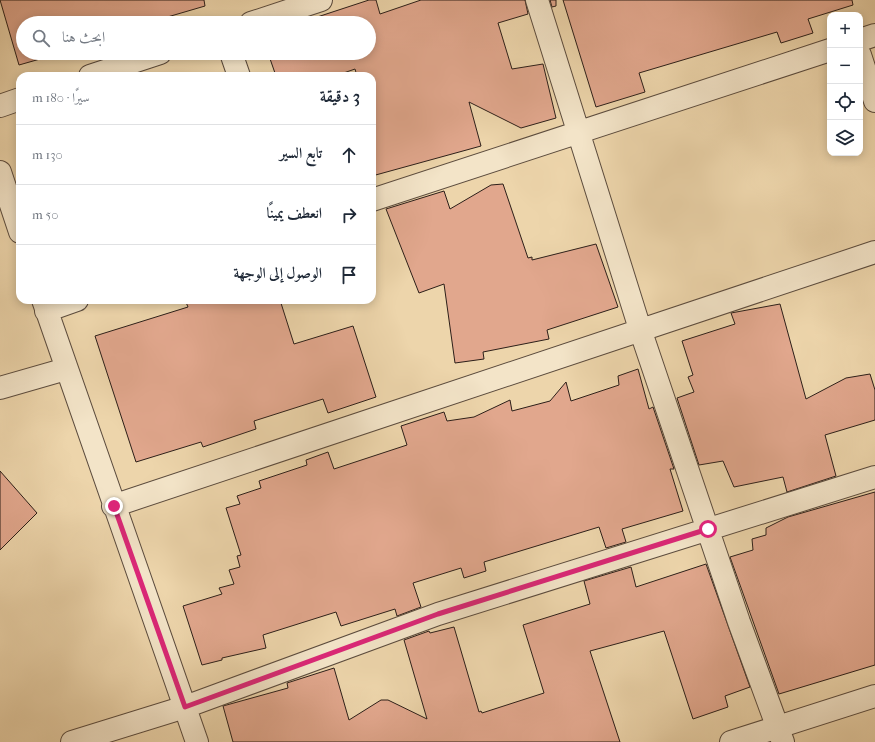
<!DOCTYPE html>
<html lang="ar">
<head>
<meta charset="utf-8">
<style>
  :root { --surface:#fff; --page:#f2f2f3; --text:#1f2937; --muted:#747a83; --line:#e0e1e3 }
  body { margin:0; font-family:"IM FELL French Canon",Amiri,serif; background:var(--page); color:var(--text); direction:rtl }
  .controls { position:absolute; right:12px; top:12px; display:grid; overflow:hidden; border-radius:8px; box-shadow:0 2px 10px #0003 }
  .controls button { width:36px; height:36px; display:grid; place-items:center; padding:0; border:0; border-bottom:1px solid var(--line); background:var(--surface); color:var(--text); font:20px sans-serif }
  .stop { position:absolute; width:12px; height:12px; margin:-9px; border:3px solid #db2777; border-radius:50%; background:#fff }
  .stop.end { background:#db2777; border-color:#fff; box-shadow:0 1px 4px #0008 }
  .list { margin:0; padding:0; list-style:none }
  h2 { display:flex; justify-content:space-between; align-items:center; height:52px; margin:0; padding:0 16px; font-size:17px }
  h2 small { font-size:13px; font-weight:400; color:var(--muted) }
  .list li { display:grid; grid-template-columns:26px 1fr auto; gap:12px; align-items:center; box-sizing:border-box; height:60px; padding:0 16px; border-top:1px solid var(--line) }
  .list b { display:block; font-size:15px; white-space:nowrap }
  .list em { font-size:13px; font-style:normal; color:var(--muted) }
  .icon { flex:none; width:22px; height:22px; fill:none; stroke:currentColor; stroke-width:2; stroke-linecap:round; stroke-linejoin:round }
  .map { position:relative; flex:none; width:875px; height:742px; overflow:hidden; direction:ltr }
  .search { position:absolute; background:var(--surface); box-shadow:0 2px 10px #0003; left:16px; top:16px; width:360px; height:44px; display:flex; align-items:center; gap:10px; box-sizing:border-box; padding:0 14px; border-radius:22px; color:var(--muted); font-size:15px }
  .panel { position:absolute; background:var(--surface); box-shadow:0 2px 10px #0003; left:16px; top:72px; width:360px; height:232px; border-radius:12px; direction:rtl }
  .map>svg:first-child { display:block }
  .building { fill:#e1a78d; stroke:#2c1f19 }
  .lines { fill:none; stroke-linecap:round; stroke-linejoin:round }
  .street-casing { stroke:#5c4c3e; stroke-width:24 }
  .street { stroke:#f3e4c8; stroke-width:22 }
  .route { stroke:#db2777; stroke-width:5 }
</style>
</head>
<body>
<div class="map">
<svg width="875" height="742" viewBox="0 0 875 742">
  <rect width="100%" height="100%" fill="#edd5ab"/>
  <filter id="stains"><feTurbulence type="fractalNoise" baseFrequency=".005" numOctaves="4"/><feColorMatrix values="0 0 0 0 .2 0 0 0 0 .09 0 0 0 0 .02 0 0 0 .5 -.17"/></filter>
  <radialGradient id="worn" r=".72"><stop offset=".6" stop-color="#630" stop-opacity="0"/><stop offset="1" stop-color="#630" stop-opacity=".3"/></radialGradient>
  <path class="building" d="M0 0H204L205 6 147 23H23V53H61L19 65Z
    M369 0H376L380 14 421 0H525L528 14 498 23 512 69 543 64 556 118 521 128 469 102 481 146 372 176V76H357L355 69 335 76H276L268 53H369V23H299Z
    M550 0H556V6L552 7Z
    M563 0H852L853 5 808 19 813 33 781 43 777 32 639 73 645 92 596 107Z
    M503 184 528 258 532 257V260L596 244 618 307 547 330 549 339 483 352 484 359 455 363 444 284 419 293 386 209 444 191 450 209 491 185Z
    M185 300H280L294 344 353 326 376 397 328 413 323 399 254 421 256 429 203 447 201 442 136 462 95 336 188 307Z
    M780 304 806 399 846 378 870 374 875 390V420L825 435 836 476 787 492 783 477 734 487 723 461 699 465 677 398 694 392 688 377 693 375 682 341 735 324 731 313Z
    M638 369 649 409 653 407 674 469H670L683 511 622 529 626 542 606 548 599 527 484 562 486 571 464 578 461 568 413 583 421 607 397 616 395 609 341 626 336 612 263 635 266 648 222 658V660L202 665 183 606 222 594 219 588 234 584 229 570 240 567 237 556 241 555 226 508 240 504 237 496 261 488 259 481 307 465 306 460 328 452 334 469 407 445 401 426 444 412 447 421 474 417 510 400 512 411 550 401 566 382 571 401 619 385 618 376Z
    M0 471 37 513 0 550Z
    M875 492V665L779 694 730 557 753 550 752 539 766 535V528L788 517Z
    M706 564 750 687 725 696 728 707 693 719 664 631 590 651 620 742H233L223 706 288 688 287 683 334 668 349 720 381 700H388L427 719 404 640 429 631 430 633 454 627 479 712 481 711 482 713 544 693 523 625 590 604 584 581 631 567 636 587Z"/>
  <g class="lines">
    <g class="street-casing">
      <path id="street" d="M537 0 640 329 739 622 783 742
        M251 23 321 0
        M860 40 875 35
        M231 53 239 76
        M860 55 875 101
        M90 76 160 53
        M0 106 20 99
        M0 172 20 232
        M372 200 830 50
        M43 300 197 742
        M46 311 77 300
        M0 388 66 369
        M113 506 875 252
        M72 742 185 707 438 614 875 477
        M731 742 875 696"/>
    </g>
    <use href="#street" class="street"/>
  </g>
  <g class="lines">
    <path class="route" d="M114 506 185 707 438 614 708 529"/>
  </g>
  <rect width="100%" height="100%" filter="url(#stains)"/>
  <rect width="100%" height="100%" fill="url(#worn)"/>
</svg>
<div class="controls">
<button>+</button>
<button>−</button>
<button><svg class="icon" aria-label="locate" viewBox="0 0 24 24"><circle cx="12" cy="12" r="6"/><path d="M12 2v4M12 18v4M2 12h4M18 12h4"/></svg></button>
<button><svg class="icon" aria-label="layers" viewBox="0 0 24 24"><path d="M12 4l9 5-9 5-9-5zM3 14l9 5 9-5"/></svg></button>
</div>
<div class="stop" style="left:708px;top:529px"></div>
<div class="stop end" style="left:114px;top:506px"></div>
<div class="search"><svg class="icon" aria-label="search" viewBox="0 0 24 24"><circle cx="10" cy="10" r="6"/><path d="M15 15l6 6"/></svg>ابحث هنا</div>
<section class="panel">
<h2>3 دقيقة<small>سيرًا · 180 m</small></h2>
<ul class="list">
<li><svg class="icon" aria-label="ahead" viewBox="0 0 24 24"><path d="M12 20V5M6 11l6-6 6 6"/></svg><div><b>تابع السير</b></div><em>130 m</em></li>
<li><svg class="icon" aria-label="right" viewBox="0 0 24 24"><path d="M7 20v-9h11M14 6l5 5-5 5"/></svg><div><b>انعطف يمينًا</b></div><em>50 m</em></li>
<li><svg class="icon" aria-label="arrive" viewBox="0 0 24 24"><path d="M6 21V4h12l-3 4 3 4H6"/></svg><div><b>الوصول إلى الوجهة</b></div></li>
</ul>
</section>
</div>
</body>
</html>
